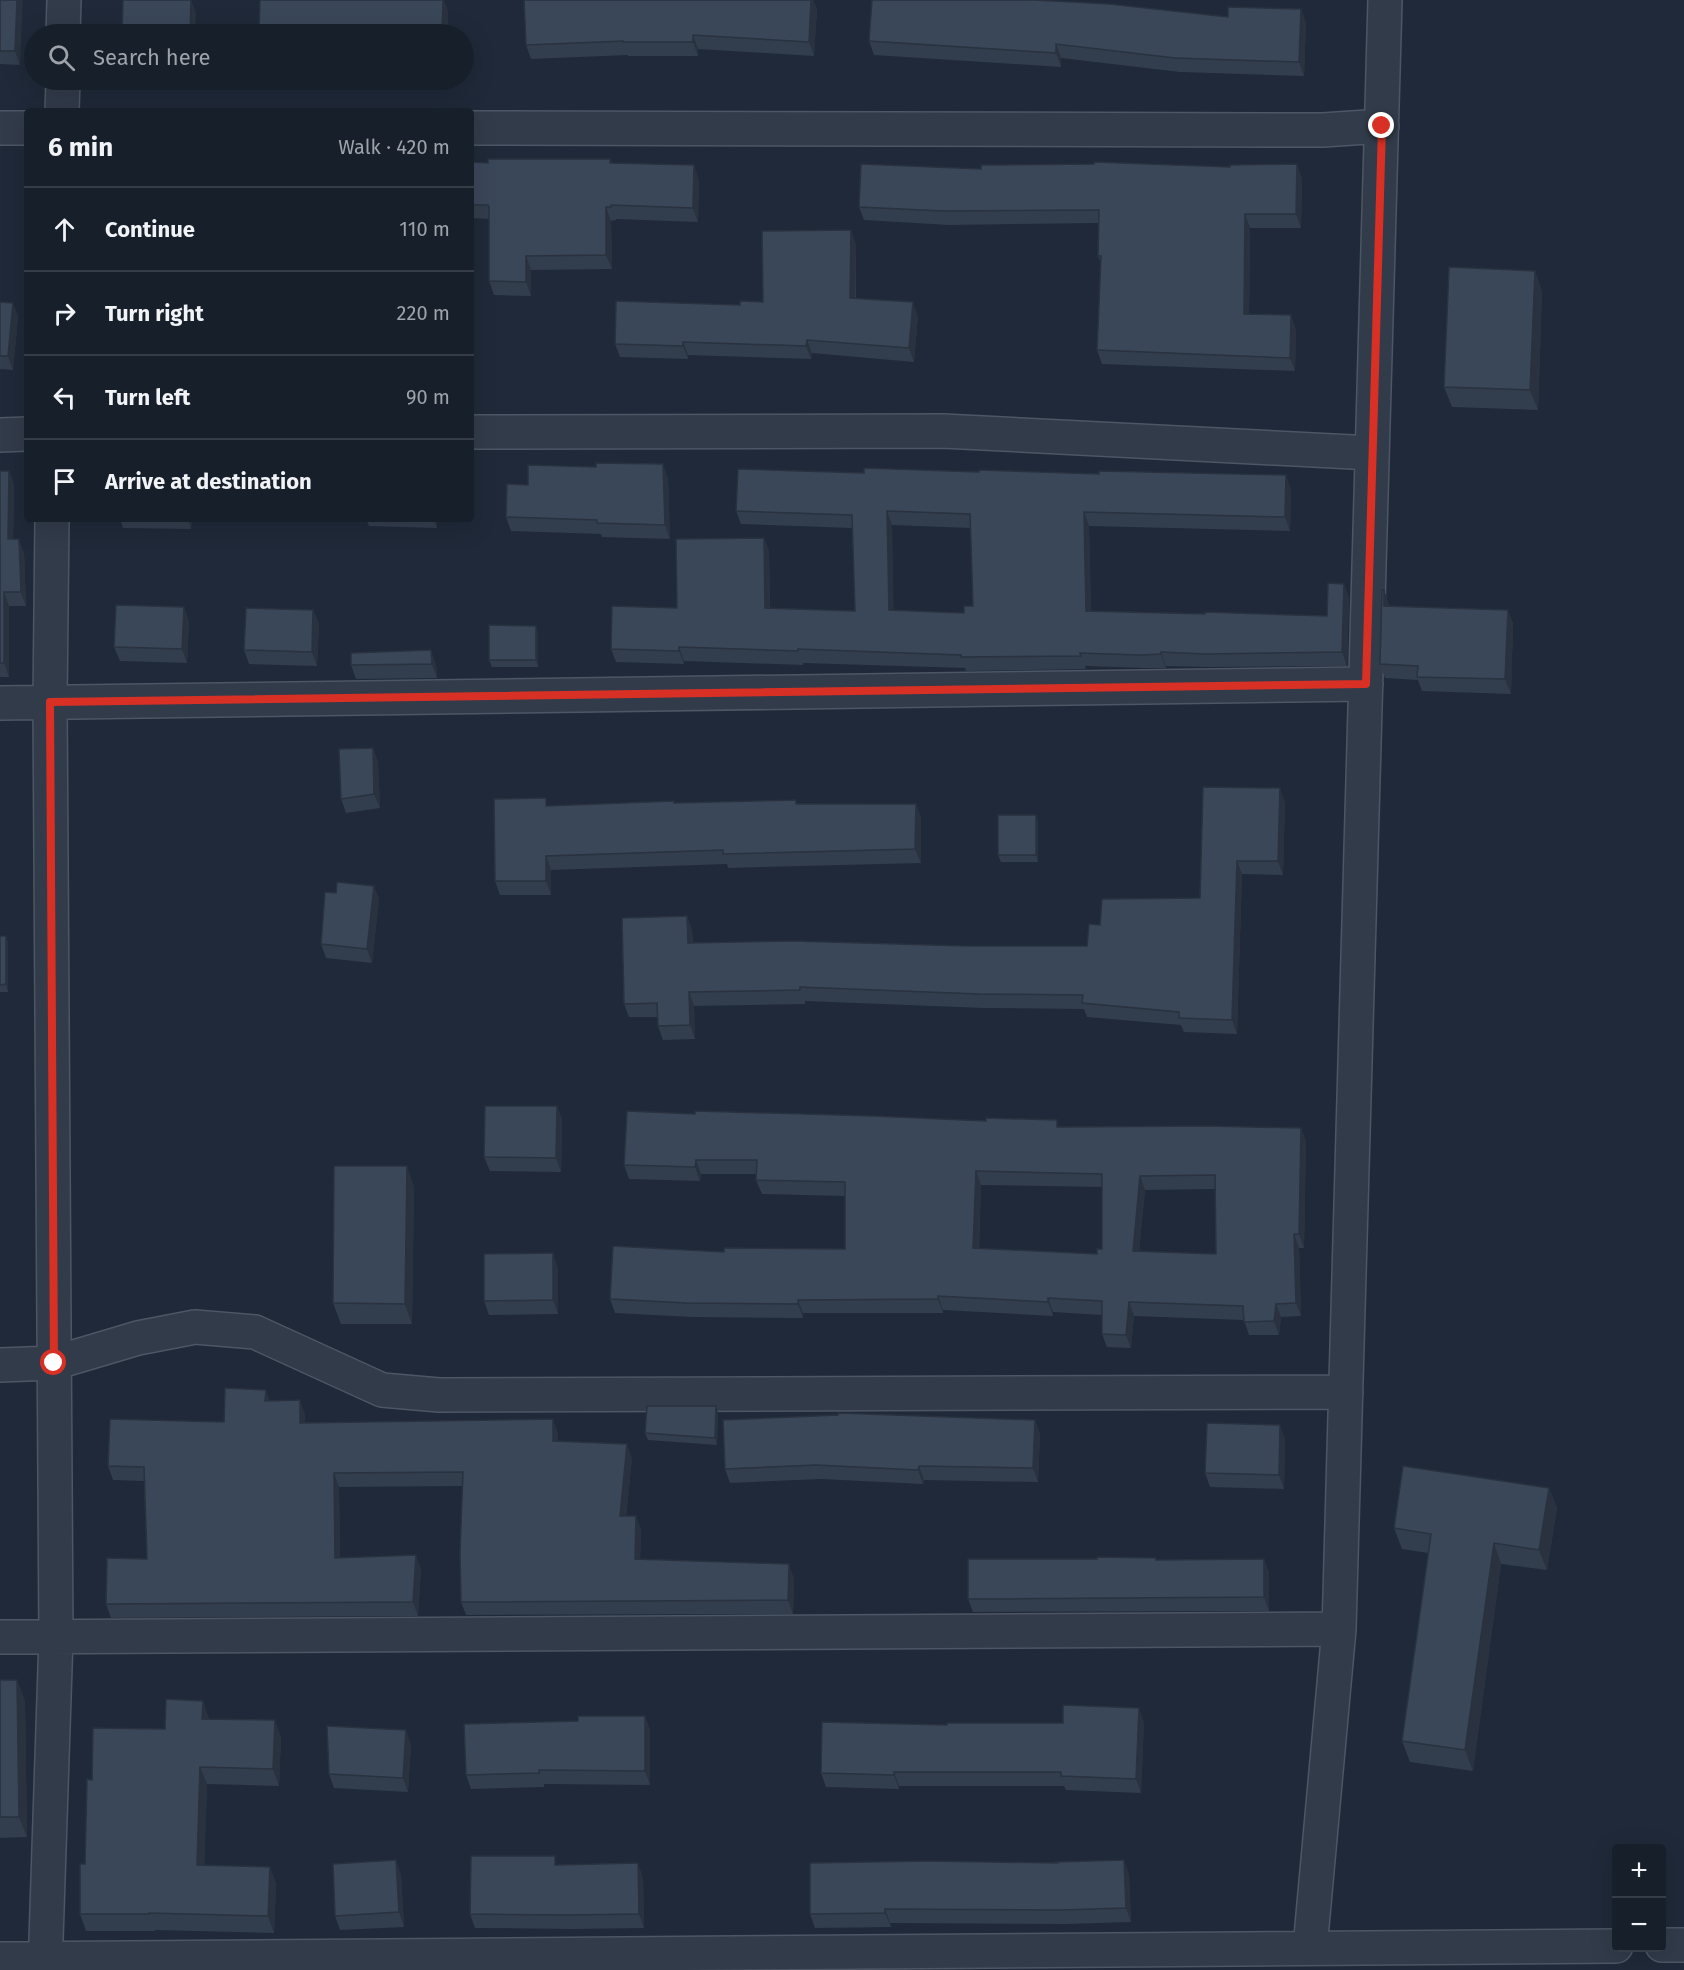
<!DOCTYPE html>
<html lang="en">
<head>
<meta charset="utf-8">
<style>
  :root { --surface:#171f2b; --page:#242c37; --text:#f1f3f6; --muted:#9ea2a9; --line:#363d47 }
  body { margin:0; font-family:"Fira Sans",sans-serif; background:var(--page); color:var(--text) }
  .controls { position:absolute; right:18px; bottom:18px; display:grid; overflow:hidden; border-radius:6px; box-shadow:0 6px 24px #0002 }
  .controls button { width:54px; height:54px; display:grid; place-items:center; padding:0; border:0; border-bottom:2px solid var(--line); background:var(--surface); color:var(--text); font:30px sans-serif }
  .stop { position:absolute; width:18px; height:18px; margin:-14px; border:4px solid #d93025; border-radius:50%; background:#fff }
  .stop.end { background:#d93025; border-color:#fff; box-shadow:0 2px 6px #0008 }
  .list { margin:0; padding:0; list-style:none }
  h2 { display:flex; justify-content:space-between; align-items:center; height:78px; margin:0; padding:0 24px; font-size:26px }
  h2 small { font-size:20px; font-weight:400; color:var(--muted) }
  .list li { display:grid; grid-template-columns:39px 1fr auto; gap:18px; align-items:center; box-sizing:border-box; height:84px; padding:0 24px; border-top:2px solid var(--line) }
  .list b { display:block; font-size:22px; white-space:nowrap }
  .list em { font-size:20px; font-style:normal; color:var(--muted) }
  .icon { flex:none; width:33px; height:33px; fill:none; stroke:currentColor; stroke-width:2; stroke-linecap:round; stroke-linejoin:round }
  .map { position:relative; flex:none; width:1684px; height:1970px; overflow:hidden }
  .search { position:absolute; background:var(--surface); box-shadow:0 6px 24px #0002; left:24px; top:24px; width:450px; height:66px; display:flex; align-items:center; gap:15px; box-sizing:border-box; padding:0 21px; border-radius:33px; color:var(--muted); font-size:22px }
  .panel { position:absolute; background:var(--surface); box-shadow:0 6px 24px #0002; left:24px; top:108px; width:450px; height:414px; border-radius:6px }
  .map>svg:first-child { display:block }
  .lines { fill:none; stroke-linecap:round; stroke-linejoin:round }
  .minor-casing { stroke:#4d5664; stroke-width:36 }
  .minor { stroke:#323b4a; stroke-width:33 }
  .wall { fill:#323d4d; fill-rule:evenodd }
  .shaded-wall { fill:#29323e }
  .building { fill:#3a4759; stroke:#29323e; stroke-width:1.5; fill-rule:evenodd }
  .route { stroke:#d93025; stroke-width:8 }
</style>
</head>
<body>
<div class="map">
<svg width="1684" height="1970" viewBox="0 0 1684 1970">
  <rect width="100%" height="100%" fill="#1f2939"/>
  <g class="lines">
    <g class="minor-casing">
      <path id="minor" d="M63 34 64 0
        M62 111 63 80
        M0 128H27
        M471 128 1323 130 1382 126
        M471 432 943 431 1372 453
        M0 435 27 434
        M0 703 1366 684
        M0 1365 54 1363 138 1338 195 1327 255 1332 382 1390 439 1395 1346 1392
        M0 1637 1339 1629
        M1662 1945H1684
        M1310 1948 1339 1629 1385 0
        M0 1959 1616 1946
        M45 1970 56 1637 50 702 52 519"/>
    </g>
    <use href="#minor" class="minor"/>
  </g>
  <path class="wall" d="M0 0 20 65 0 64Z
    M811 0H813L817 9 814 56 698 49V56H628V55L531 59 526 45Z
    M1301 9 1306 23 1304 76 1180 72 1061 58V67L874 55 869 41 1228 17Z
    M610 159 612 163 699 179 698 222 616 219V220L611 221 612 269 531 270V296L494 295 489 281V219L471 218V162L488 163Z
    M981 169 1302 178 1301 228H1250L1249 314 1296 329 1295 371 1102 364 1097 350 1101 263 1098 256 1099 223 949 225 864 220 859 207Z
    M856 244V298L918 316 914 362 812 353 811 359 688 355V359L620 357 615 344 740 305 763 302Z
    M1535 271 1542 292 1538 410 1452 407 1444 387Z
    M0 302 13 303 18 317 13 370 0 369Z
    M596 467 668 478 670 539 602 537 601 534 511 531 506 517 528 485Z
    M0 471H9L14 485 13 539 24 553 26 606H9V677H0Z
    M1291 489 1290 531 1089 526 1091 611 1327 616 1349 597 1347 666 1211 667 1166 666V668H1146L1085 666 1086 669 966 671 965 668 803 663V665L684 661V664L616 662 611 649 677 608 764 538 769 551 770 608 855 611 852 528 741 524 736 511ZM892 525 971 528 973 606 964 613 893 610Z
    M120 519H192L191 529 123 528Z
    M366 519H437V528L369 526Z
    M1384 590 1389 606 1508 610 1513 624 1511 694 1422 691 1418 680 1385 678 1380 664Z
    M313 610 319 624 317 666 249 664 244 650Z
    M189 621 187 663 120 661 114 647Z
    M538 633V667H492L489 660Z
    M436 664 437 678 356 679 351 665Z
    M373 748 378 762 380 808 346 813 341 799Z
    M1285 802 1283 875 1242 874 1237 1034 1184 1032 1181 1025 1087 1017 1084 1009 984 1008 805 1001V1004L694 1006 695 1039 663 1040 658 1026V1017H629L624 1004 687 916 692 930 693 943 966 946H1087L1100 925 1200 898Z
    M674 803 916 804 921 818V863L728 868 727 864 551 870V895H500L495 881 549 806Z
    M1036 815 1038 822V862H1001L998 855Z
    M374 886 379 899 372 963 326 958 321 944 336 893Z
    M0 936H6L8 943V992H0Z
    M557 1106 562 1120 561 1172 490 1171 484 1157Z
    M695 1114 1060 1127 1301 1128 1306 1142 1304 1248H1299L1301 1316 1281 1317 1279 1335H1249L1244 1320 1134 1316 1131 1348 1107 1347 1102 1334V1315L1053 1312V1316L943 1310V1313H803V1318L692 1317 615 1313 610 1299 724 1252 845 1249V1196L762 1194 756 1180 757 1174H701L700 1181 629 1179 624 1165ZM981 1185 1102 1187V1249L1097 1254 979 1249ZM1215 1189 1216 1254 1139 1251 1145 1190Z
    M414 1187 412 1324H341L333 1303Z
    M558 1268V1314L489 1315 484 1301Z
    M270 1401 305 1414V1423L558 1433V1441L632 1458 626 1516H636L641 1530 640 1559 794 1578 793 1614 466 1615 461 1602 462 1486 339 1487 340 1558 421 1568 418 1616 111 1618 106 1604 147 1559 144 1481 113 1480 108 1466 224 1422Z
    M718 1413 717 1445 648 1440 645 1433Z
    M1035 1420 1040 1434 1038 1482 924 1480 923 1484 821 1479 730 1483 725 1469Z
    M1285 1439 1284 1489 1210 1487 1205 1473Z
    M1549 1488 1557 1508 1547 1570 1501 1564 1473 1771 1410 1762 1402 1741 1428 1553 1402 1549 1394 1528Z
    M1156 1560 1269 1572V1611L973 1612 968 1599Z
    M0 1680H17L25 1701 27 1837 0 1838Z
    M203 1701 209 1719 281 1737 279 1786 207 1784 204 1865 270 1867 276 1884 274 1933 155 1930V1931H86L80 1914 85 1864 92 1780 165 1729Z
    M645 1716 650 1730V1785L544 1784V1787L471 1789 466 1775 578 1721Z
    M1144 1722 1141 1793 1066 1790 1064 1786H899V1789L826 1787 821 1773 947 1725Z
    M411 1744 408 1792 334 1788 329 1774Z
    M559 1865 643 1877 644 1928 573 1929 475 1928 470 1914Z
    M1129 1874 1131 1922 1066 1924 890 1923 891 1927 815 1928 810 1914Z
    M401 1875 404 1927 340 1930 335 1916Z"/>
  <path class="shaded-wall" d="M17 0H23L20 65 15 51Z
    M191 0 196 13 195 34H190Z
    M443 0H444L448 11V34H442Z
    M811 0H813L817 9 814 56 809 42Z
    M1301 9 1306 23 1304 76 1299 62Z
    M693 35 698 49V56L693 42Z
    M1056 44 1061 58V67L1056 53Z
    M1297 164 1302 178 1301 228 1296 214Z
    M694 165 699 179 698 222 693 208Z
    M606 207 611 221 612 269 606 255Z
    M1245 214 1250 228 1249 327 1244 314Z
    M851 230 856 244 855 311 850 298Z
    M526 256 531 270V296L526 282Z
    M1535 271 1542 292 1538 410 1530 390Z
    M913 302 918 316 914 362 909 348Z
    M13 303 18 317 13 370 8 356Z
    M1291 315 1296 329 1295 371 1290 358Z
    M807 340 812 353 811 359 806 346Z
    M683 342 688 355V359L683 346Z
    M663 464 668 478 670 539 665 525Z
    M9 471 14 485 13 553 8 539Z
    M1286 475 1291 489 1290 531 1285 517Z
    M887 511 892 525 894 624 889 610Z
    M1084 512 1089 526 1091 624 1086 611Z
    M188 519H192L191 529Z
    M433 519H437V528Z
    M764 538 769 551 770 621 765 608Z
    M19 539 24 553 26 606 21 592Z
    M1344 584 1349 597 1347 666 1342 652Z
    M1384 590 1389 604V620L1384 606Z
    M4 592 9 606V677L4 663Z
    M184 607 189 621 187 663 182 649Z
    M313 610 319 624 317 666 312 652Z
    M1508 610 1513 624 1511 694 1505 679Z
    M536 626 538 633V667L536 660Z
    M679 647 684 661V664L679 651Z
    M431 650 436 664 437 678 432 664Z
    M1161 652 1166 666V668L1161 654Z
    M373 748 378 762 380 808 374 794Z
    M1280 788 1285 802 1283 875 1278 861Z
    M916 804 921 818V863L915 849Z
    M1036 815 1038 822V862L1036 855Z
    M546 856 551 870V895L546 881Z
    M1237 861 1242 874 1237 1034 1232 1020Z
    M374 886 379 899 372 963 367 949Z
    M687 916 692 930 693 957 688 943Z
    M6 936 8 943V992L6 984Z
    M689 992 694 1006 695 1039 690 1025Z
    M557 1106 562 1120 561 1172 556 1158Z
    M1301 1128 1306 1142 1304 1248 1299 1234Z
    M696 1160 701 1174 700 1181 695 1167Z
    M407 1166 414 1187 412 1324 405 1304Z
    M976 1171 981 1185 978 1262 973 1248Z
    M1140 1176 1145 1190 1138 1264 1133 1251Z
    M1294 1234 1299 1248 1301 1316 1296 1303Z
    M553 1253 558 1268V1314L553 1300Z
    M938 1296 943 1310V1313L938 1299Z
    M1048 1298 1053 1312V1316L1048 1302Z
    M798 1300 803 1313V1318L798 1304Z
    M1129 1302 1134 1316 1131 1348 1126 1335Z
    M1276 1304 1281 1317 1279 1335 1274 1321Z
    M266 1390 271 1404 265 1401Z
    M300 1400 305 1414V1437L300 1423Z
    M716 1406 718 1413 717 1445 715 1438Z
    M553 1419 558 1433V1455L553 1441Z
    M1035 1420 1040 1434 1038 1482 1033 1468Z
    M1280 1425 1285 1439 1284 1489 1279 1475Z
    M627 1444 632 1458 625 1530 620 1516Z
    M919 1466 924 1480 923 1484 918 1470Z
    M334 1473 339 1487 340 1572 335 1558Z
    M1549 1488 1557 1508 1547 1570 1539 1550Z
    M636 1516 641 1530 640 1573 635 1559Z
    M1494 1543 1501 1564 1473 1771 1465 1750Z
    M416 1555 421 1568 418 1616 413 1602Z
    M1264 1559 1269 1572V1611L1264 1597Z
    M789 1564 794 1578 793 1614 788 1600Z
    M17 1680 25 1701 27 1837 19 1817Z
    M203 1701 209 1718 208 1736 202 1719Z
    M1139 1708 1144 1722 1141 1793 1136 1779Z
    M645 1716 650 1730V1785L645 1771Z
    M275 1720 281 1737 279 1786 273 1769Z
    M406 1730 411 1744 408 1792 403 1778Z
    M200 1767 207 1784 204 1882 197 1865Z
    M894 1772 899 1786V1789L894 1775Z
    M396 1860 401 1875 404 1927 399 1912Z
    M1124 1860 1129 1874 1131 1922 1126 1908Z
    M638 1863 643 1877 644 1928 639 1914Z
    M270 1867 276 1884 274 1933 268 1916Z
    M885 1909 890 1923 891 1927 885 1913Z"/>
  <path class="building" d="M0 0H17L15 51H0Z
    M123 0H191L190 34H122Z
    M260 0H443L442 34H259Z
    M524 0H811L809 42 693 35V42H623V41L526 45Z
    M872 0H1035L1109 4 1228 17V7L1301 9 1299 62 1175 58 1056 44V53L869 41Z
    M488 159H610V163L694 165 693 208 611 205V207H606V255L526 256V282L489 281V207L488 205H471V162L488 163Z
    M1094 162 1230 167V165L1297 164 1296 214H1245L1244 314 1291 315 1290 358 1097 350 1101 256H1098L1099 210 944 211 859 207 861 164 981 169V165L1094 164Z
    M851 230 850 298 913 302 909 348 807 340 806 346 683 342V346L615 344 616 301 740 305V301L763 302 762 231Z
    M1449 267 1535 271 1530 390 1444 387Z
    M0 302 13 303 8 356H0Z
    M596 463 663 464 665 525 597 523V520L506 517 507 484 528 485V465L596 467Z
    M864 468 979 472V470L1099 474V471L1286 475 1285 517 1084 512 1086 611 1205 614V612L1327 616 1328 583 1344 584 1342 652 1206 654 1161 652V654L1141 655 1080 653 1081 656 961 657V655L798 649V651L679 647V651L611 649 612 606 677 608 676 539 764 538 765 608 855 611 852 515 736 511 738 469 864 473ZM887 511 970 514 973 606H964V613L889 610Z
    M0 471H9L8 539H19L21 592H4V663H0Z
    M1382 590H1384V606L1508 610 1505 679 1417 677 1418 666 1380 664Z
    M116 605 184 607 182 649 114 647Z
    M246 608 313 610 312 652 244 650Z
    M489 625 536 626V660H489Z
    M431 650 432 664 351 665V653Z
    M373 748 374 794 341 799 339 749Z
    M1203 787 1280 788 1278 861H1237L1232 1020 1179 1018V1012L1082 1003 1083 995 979 994 800 987V990L689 992 690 1025 658 1026 657 1003 624 1004 622 918 687 916 688 943 793 941 966 946H1087L1089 924 1100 925 1102 899 1200 898Z
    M546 798V806L674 801V803L796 800V804H916L915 849 723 854V850L546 856V881H495L494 799Z
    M998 815H1036V855H998Z
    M337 882 374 886 367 949 321 944 325 892 336 893Z
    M0 936H6V984L0 985Z
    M485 1106H557L556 1158 484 1157Z
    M627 1111 695 1114V1111L874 1116 986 1121V1118L1057 1120V1127L1208 1126 1301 1128 1299 1234H1294L1296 1303 1276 1304 1274 1321 1244 1322 1243 1306 1129 1302 1126 1335 1102 1334V1301L1048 1298V1302L938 1296V1299L798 1300V1304L687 1303 610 1299 613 1246 724 1252V1248L845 1249V1182L756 1180 757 1160H696L695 1167 624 1165ZM976 1171 1102 1174V1249H1097V1254L973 1248ZM1215 1175 1216 1254 1133 1251 1140 1176Z
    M334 1166H407L405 1304 333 1303Z
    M553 1253V1300L484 1301V1254Z
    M225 1388 266 1390 265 1401 300 1400V1423L553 1419V1441L627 1444 620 1516H636L635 1559 789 1564 788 1600 461 1602 460 1553 463 1472 334 1473 335 1558 416 1555 413 1602 106 1604 107 1558 147 1559 144 1467 108 1466 110 1419 224 1422Z
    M647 1406H716L715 1438 645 1433Z
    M838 1413 1035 1420 1033 1468 919 1466 918 1470 816 1465 725 1469 723 1420 838 1415Z
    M1207 1423 1280 1425 1279 1475 1205 1473Z
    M1403 1466 1549 1488 1539 1550 1494 1543 1465 1750 1402 1741 1431 1534 1394 1528Z
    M1097 1557 1156 1558V1560L1264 1559V1597L968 1599V1559H1097Z
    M0 1680H17L19 1817H0Z
    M166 1699 203 1701 202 1719 275 1720 273 1769 200 1767 197 1865 270 1867 268 1916 149 1913V1914H80V1864H85L87 1779 92 1780 93 1728 165 1729Z
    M1063 1705 1139 1708 1136 1779 1061 1776V1772H894V1775L821 1773 822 1722 947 1725V1723H1063Z
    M578 1716H645V1771L539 1770V1773L466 1775 464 1724 578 1721Z
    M327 1726 406 1730 403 1778 329 1774Z
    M471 1856H555V1865L638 1863 639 1914 568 1915 470 1914Z
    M396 1860 399 1912 335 1916 333 1864Z
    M1124 1860 1126 1908 1061 1910 885 1909V1913L810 1914V1863L929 1861 1057 1863 1056 1862Z"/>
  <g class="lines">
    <path class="route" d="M54 1363 50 702 1366 684 1382 126"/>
  </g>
</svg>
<div class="controls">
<button>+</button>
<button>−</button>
</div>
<div class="stop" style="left:54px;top:1363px"></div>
<div class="stop end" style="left:1382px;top:126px"></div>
<div class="search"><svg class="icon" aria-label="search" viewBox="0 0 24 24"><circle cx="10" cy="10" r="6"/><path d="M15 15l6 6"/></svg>Search here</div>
<section class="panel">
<h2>6 min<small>Walk · 420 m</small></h2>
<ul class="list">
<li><svg class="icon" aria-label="ahead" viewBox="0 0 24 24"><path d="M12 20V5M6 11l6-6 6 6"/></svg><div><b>Continue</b></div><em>110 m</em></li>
<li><svg class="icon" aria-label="right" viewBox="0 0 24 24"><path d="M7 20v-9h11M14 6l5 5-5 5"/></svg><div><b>Turn right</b></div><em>220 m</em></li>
<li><svg class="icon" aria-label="left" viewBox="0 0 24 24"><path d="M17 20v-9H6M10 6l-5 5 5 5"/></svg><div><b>Turn left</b></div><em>90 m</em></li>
<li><svg class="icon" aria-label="arrive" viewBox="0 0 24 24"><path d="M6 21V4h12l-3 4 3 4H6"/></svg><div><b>Arrive at destination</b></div></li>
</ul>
</section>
</div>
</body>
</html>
